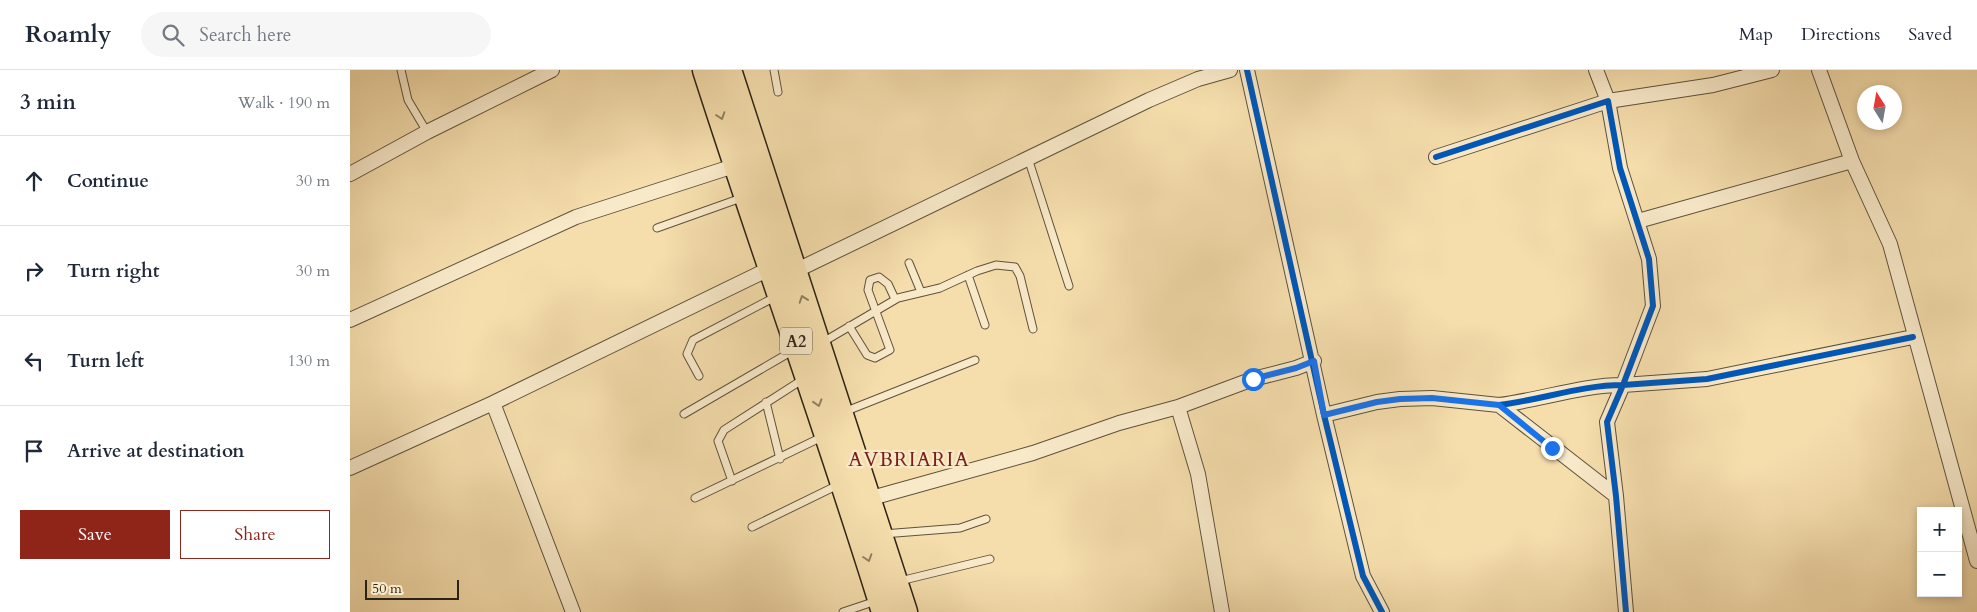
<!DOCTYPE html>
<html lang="en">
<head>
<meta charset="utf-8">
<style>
  :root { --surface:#fff; --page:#f6f6f7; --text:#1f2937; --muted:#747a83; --line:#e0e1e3; --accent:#8f2418 }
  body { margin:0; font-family:Cardo,serif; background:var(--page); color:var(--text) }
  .controls { position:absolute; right:15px; bottom:15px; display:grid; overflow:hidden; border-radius:0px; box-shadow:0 2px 8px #0003 }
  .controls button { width:45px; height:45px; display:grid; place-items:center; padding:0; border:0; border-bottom:1px solid var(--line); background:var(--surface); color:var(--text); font:25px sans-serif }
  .compass { position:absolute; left:1507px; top:15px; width:45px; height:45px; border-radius:50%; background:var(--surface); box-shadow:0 2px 8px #0003; rotate:349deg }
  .scale { position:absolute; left:15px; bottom:12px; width:94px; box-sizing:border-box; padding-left:5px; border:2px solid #2c2316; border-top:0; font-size:14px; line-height:18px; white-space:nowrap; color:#2c2316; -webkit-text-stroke:4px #f8e9c9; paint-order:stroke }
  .stop { position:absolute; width:15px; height:15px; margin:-11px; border:4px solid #1a73e8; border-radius:50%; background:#fff }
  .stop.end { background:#1a73e8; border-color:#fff; box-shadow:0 1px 5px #0008 }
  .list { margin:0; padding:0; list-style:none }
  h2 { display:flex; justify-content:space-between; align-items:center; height:65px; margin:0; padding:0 20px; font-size:21px }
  h2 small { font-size:16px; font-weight:400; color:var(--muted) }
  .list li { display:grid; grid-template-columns:32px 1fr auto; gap:15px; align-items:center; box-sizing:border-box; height:90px; padding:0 20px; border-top:1px solid var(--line) }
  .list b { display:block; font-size:19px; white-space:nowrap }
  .list em { font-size:16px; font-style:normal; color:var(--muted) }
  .actions { display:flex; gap:10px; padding:15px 20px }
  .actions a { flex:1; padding:11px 0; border:1px solid var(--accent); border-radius:0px; text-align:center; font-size:18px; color:var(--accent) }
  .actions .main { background:var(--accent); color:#fff }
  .icon { flex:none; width:28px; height:28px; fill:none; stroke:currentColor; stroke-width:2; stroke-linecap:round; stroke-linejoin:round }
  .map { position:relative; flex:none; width:1627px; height:542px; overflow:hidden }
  header { display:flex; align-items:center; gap:30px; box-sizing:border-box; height:70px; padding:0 25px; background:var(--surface); border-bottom:1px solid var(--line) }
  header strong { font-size:24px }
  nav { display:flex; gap:28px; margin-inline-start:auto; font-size:18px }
  .search { width:350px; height:45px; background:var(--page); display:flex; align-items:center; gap:12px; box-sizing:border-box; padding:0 18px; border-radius:28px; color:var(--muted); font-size:19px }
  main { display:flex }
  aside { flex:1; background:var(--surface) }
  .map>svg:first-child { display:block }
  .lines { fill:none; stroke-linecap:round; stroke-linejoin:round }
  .lane-casing { stroke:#5e523c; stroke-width:9 }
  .street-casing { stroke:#5e523c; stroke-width:16 }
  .highway-casing { stroke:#2c2316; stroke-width:29 }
  .lane { stroke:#f8e9c9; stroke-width:7 }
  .street { stroke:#f8e9c9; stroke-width:14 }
  .highway { stroke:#f5ddac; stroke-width:26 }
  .cycleway-casing { stroke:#f8e9c9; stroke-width:9 }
  .cycleway { stroke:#0057b8; stroke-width:6 }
  .oneway { stroke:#908061 }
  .route { stroke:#1a73e8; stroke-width:6 }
  .labels { text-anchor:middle; stroke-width:4.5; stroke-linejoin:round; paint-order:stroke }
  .shield { fill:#f8e9c9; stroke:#695e4c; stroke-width:1 }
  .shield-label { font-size:16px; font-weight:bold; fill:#2c2316 }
  .quarter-label { font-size:20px; letter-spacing:1px; fill:#7a1f14; stroke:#f8e9c9 }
</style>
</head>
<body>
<header>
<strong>Roamly</strong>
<div class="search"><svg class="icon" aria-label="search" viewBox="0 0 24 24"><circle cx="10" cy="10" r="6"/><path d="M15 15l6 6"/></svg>Search here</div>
<nav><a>Map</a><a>Directions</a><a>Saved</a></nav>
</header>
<main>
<aside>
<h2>3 min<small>Walk · 190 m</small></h2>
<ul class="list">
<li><svg class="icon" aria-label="ahead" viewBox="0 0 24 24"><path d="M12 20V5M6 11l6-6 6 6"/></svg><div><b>Continue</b></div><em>30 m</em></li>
<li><svg class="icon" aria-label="right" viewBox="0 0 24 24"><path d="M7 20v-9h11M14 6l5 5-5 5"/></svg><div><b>Turn right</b></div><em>30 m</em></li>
<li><svg class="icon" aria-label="left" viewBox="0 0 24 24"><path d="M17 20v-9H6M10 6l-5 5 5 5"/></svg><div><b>Turn left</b></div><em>130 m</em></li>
<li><svg class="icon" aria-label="arrive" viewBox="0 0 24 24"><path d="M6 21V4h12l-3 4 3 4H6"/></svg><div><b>Arrive at destination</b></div></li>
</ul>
<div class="actions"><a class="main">Save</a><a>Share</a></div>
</aside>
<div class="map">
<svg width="1627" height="542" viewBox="0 0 1627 542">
  <rect width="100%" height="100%" fill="#f5ddac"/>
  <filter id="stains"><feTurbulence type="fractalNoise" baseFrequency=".004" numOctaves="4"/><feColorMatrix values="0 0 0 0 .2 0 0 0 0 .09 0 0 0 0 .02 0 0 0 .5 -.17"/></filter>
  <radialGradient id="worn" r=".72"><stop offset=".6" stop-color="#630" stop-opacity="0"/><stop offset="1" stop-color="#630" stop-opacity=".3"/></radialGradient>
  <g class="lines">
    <g class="lane-casing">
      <path id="lane" d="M51 0 58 30 77 62
        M424 0 428 22
        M678 88 719 216
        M307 158 394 127
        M559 193 571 222
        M618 205 635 255
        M499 256 517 285 525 288 540 280 518 220 520 210 529 207 538 214 545 229
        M473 272 548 228 590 218 627 201 646 195 665 197 670 206 683 259
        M349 306 337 284 343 270 425 227
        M416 332 430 389
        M494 342 625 290
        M334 344 444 280
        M382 411 368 371 374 360 455 308
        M345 428 472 367
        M402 457 490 414
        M533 464 610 458 636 449
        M550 511 640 489
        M493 542 526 531"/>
    </g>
    <g class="street-casing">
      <path id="street" d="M897 0 974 345 1013 506 1032 542
        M1246 0 1258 31 1363 15 1422 0
        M1469 0 1502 91 1540 174 1627 491
        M1086 87 1258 31 1270 98 1299 189 1303 236 1273 315C1231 315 1191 330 1149 335
        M0 104 77 62 202 0
        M1288 151 1502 91
        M443 202 799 30 848 9 880 0
        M0 250 226 147 387 95
        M143 333 223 542
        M828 337 848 404 872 542
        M974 345 1027 332 1050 329 1082 328 1149 335 1266 426
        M0 398 143 333 421 198
        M518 429 683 383 769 353 828 337 903 309 946 298 964 291
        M1276 542 1266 426 1257 352 1273 315 1357 309 1563 267"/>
    </g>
    <g class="highway-casing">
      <path id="highway" d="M356 0C414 181 479 360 535 542
        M378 0 554 542"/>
    </g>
    <use href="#lane" class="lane"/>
    <use href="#street" class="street"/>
    <use href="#highway" class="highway"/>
    <g class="cycleway-casing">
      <path id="cycleway" d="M897 0 974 345 1013 506 1032 542
        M1086 87 1258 31 1270 98 1299 189 1303 236 1273 315C1231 315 1191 330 1149 335
        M1276 542 1266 426 1257 352 1273 315 1357 309 1563 267"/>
    </g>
    <use href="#cycleway" class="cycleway"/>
  </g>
  <defs><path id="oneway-chevron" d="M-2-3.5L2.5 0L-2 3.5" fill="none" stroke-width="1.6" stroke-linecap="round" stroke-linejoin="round" transform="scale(1.25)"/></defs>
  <g class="oneway">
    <use href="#oneway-chevron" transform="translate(371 46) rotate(72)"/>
    <use href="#oneway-chevron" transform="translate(453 229) rotate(-109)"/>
    <use href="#oneway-chevron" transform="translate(468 333) rotate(73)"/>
    <use href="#oneway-chevron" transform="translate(518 488) rotate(72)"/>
  </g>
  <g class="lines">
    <path class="route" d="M903 309 946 298 964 291 974 345 1027 332 1050 329 1082 328 1149 335 1202 378"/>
  </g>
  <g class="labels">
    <rect class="shield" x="430" y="257.5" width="32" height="27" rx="4"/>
    <g class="shield-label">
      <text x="446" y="277">A2</text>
    </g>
    <g class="quarter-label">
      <text x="559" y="396">AVBRIARIA</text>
    </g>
  </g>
  <rect width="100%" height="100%" filter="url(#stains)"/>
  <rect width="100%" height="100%" fill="url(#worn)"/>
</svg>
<div class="controls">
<button>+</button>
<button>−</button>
</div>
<svg class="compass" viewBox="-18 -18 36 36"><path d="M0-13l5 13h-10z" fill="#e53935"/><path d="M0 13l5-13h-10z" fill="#747a83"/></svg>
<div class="scale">50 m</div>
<div class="stop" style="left:903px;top:309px"></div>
<div class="stop end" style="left:1202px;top:378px"></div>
</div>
</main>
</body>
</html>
